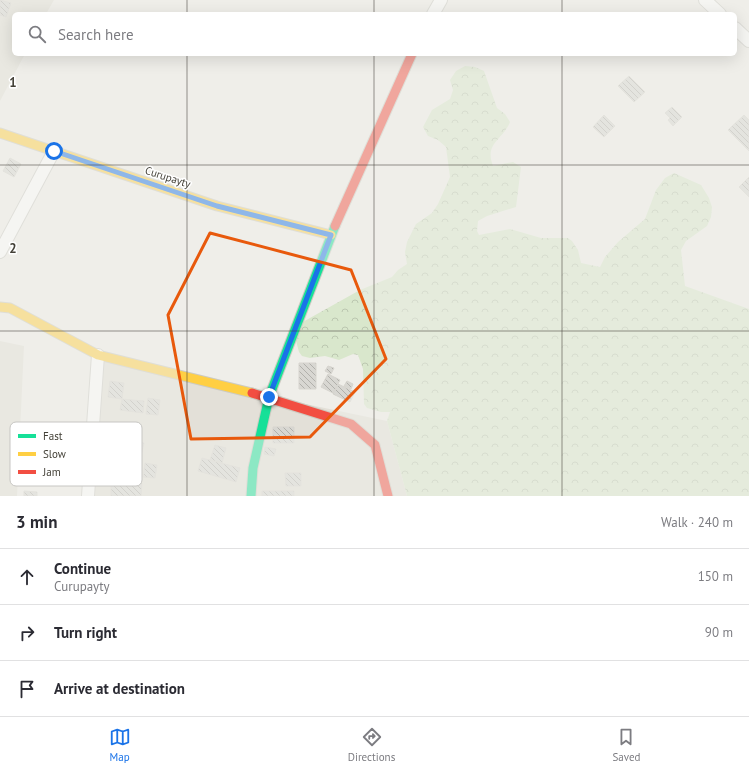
<!DOCTYPE html>
<html lang="en">
<head>
<meta charset="utf-8">
<style>
  :root { --surface:#fff; --page:#f7f7f7; --text:#2b2b33; --muted:#7c7c81; --line:#e1e1e2; --accent:#1a73e8 }
  body { margin:0; font-family:"PT Sans",sans-serif; background:var(--page); color:var(--text) }
  .stop { position:absolute; width:12px; height:12px; margin:-9px; border:3px solid #1a73e8; border-radius:50%; background:#fff }
  .stop.end { background:#1a73e8; border-color:#fff; box-shadow:0 1px 4px #0008 }
  .list { margin:0; padding:0; list-style:none }
  h2 { display:flex; justify-content:space-between; align-items:center; height:52px; margin:0; padding:0 16px; font-size:17px }
  h2 small { font-size:13px; font-weight:400; color:var(--muted) }
  .list li { display:grid; grid-template-columns:26px 1fr auto; gap:12px; align-items:center; box-sizing:border-box; height:56px; padding:0 16px; border-top:1px solid var(--line) }
  .list b { display:block; font-size:15px; white-space:nowrap }
  .list p { margin:0; font-size:13px; white-space:nowrap; color:var(--muted) }
  .list em { font-size:13px; font-style:normal; color:var(--muted) }
  .icon { flex:none; width:22px; height:22px; fill:none; stroke:currentColor; stroke-width:2; stroke-linecap:round; stroke-linejoin:round }
  .map { position:relative; flex:none; width:749px; height:496px; overflow:hidden }
  .search { position:absolute; background:var(--surface); box-shadow:0 4px 16px #0002; left:12px; right:12px; top:12px; height:44px; display:flex; align-items:center; gap:10px; box-sizing:border-box; padding:0 14px; border-radius:6px; color:var(--muted); font-size:15px }
  .sheet { height:220px; background:var(--surface) }
  nav { display:flex; justify-content:space-around; align-items:center; box-sizing:border-box; height:56px; border-top:1px solid var(--line); background:var(--surface); font-size:11px; color:var(--muted) }
  nav a { display:grid; justify-items:center; gap:2px }
  nav .on { color:var(--accent) }
  .map>svg:first-child { display:block }
  .residential { fill:#e3e0d8 }
  .forest { fill:url(#forest-crowns) }
  .building { fill:url(#building-back-hatch); stroke:#d7d5cf }
  .lines { fill:none; stroke-linecap:round; stroke-linejoin:round }
  .street-casing { stroke:#cdccc7; stroke-width:14 }
  .fast-casing { stroke:#cdcbc1; stroke-width:11 }
  .slow-casing { stroke:#cdcbc1; stroke-width:11 }
  .jam-casing { stroke:#cdcbc1; stroke-width:11 }
  .street { stroke:#fdfcfc; stroke-width:12 }
  .fast { stroke:#16e098; stroke-width:9 }
  .slow { stroke:#ffcf43; stroke-width:9 }
  .jam { stroke:#f24e42; stroke-width:9 }
  .route { stroke:#1a73e8; stroke-width:5 }
  .marked { fill:none; stroke:#e8590c; stroke-width:3; stroke-linejoin:round }
  .grid { fill:none; stroke:#434037; stroke-width:1; stroke-opacity:0.55 }
  .labels { text-anchor:middle; stroke-width:3; stroke-linejoin:round; paint-order:stroke }
  .street-label { font-size:11px; fill:#434037; stroke:#fff }
  .key { fill:#fff; stroke:#c7c6c3; stroke-width:1 }
  .key-label { font-size:11px; fill:#434037 }
  .grid-label { font-size:13px; text-anchor:middle; font-weight:bold; fill:#434037; stroke:#fff; stroke-width:3; stroke-linejoin:round; paint-order:stroke }
</style>
</head>
<body>
<div class="map">
<svg width="749" height="496" viewBox="0 0 749 496">
  <defs>
    <pattern id="forest-crowns" width="20" height="18" patternUnits="userSpaceOnUse"><rect width="20" height="18" fill="#d9e7cc"/><path d="M2 6a3 3 0 1 1 6 0M12 15a3 3 0 1 1 6 0" fill="none" stroke="#bbc7b0"/></pattern>
    <pattern id="building-back-hatch" width="6" height="6" patternUnits="userSpaceOnUse"><rect width="6" height="6" fill="#d8d7d2"/><path d="M-1 5l2 2M0 0l6 6M5-1l2 2" fill="none" stroke="#b1b0ab"/></pattern>
  </defs>
  <rect width="100%" height="100%" fill="#efeee9"/>
  <path class="residential" d="M0 0H54L46 14H14V54H25L0 101Z
    M0 341 24 346 17 496H0Z
    M99 361 387 421 407 496H88Z"/>
  <path class="forest" d="M465 66 475 67 484 71 497 108 505 114 510 122C503 140 484 143 493 166L513 162 521 167 516 207 487 216 478 221 477 231 479 235 510 229 541 238H568L572 241 578 250 581 263 600 267 605 257 618 242 645 219 656 190 665 178 674 173 701 185 709 198 712 207 711 217 707 226 686 241 681 250 685 286 749 309V496H407L387 421 390 412H381L367 408 364 404 363 369 358 355 353 354 339 360 325 356 310 358 302 356 299 352 295 337 301 323 360 290 392 277 398 270 407 264 405 252 407 242 416 224 432 213 438 204 450 177 446 147 438 140 428 136 423 127 432 110 450 99 453 90 450 80 456 71Z"/>
  <path class="building" d="M0 0 11 3 6 17 0 15Z
    M629 76 645 92 634 102 618 86Z
    M672 107 682 117 673 126 668 120 670 118 665 113Z
    M604 115 615 126 604 137 593 127Z
    M744 115 749 120V151L728 130Z
    M10 158 21 164 14 177 3 171Z
    M749 177V197L739 187Z
    M299 363H316V389H299Z
    M328 366 334 368 331 374 325 371Z
    M328 374 340 380 333 393 321 387Z
    M110 381 124 383 122 399 108 397Z
    M347 381 353 384 351 389 344 386Z
    M338 384 355 392 350 402 333 394Z
    M148 398 160 400 158 415 146 414Z
    M122 399 144 401 143 413 120 410Z
    M273 427H294V443H273Z
    M124 438 144 443 138 468 118 464Z
    M215 445 226 448 222 463 210 460Z
    M265 447 276 449 274 456 264 454Z
    M202 458 240 468 236 482 198 471Z
    M145 463 157 465 155 478 143 477Z
    M285 473H301V486H286Z
    M111 481 142 483 141 496H111Z
    M24 491 37 492V496H24Z
    M262 491H294V496H262Z"/>
  <g class="lines">
    <g class="street-casing">
      <path id="street" d="M705 0 720 14
        M433 14 441 0
        M735 28 749 41
        M0 252 54 151
        M88 496 98 355"/>
    </g>
    <g class="fast-casing">
      <path id="fast" d="M251 496 253 468 269 397 335 226"/>
    </g>
    <g class="slow-casing">
      <path id="slow" d="M0 133 217 206 331 235
        M0 307 10 308 98 355 252 393"/>
    </g>
    <g class="jam-casing">
      <path id="jam" d="M335 226 412 54
        M252 393 351 424 375 445 388 496"/>
    </g>
    <use href="#street" class="street"/>
    <use href="#fast" class="fast"/>
    <use href="#slow" class="slow"/>
    <use href="#jam" class="jam"/>
  </g>
  <g class="lines">
    <path class="route" d="M54 151 217 206 331 235 269 397"/>
  </g>
  <path d="M0 0H749V496H0ZM210 233 351 270 386 359 310 437 191 439 168 315Z" fill="#efeee9" fill-opacity=".55" fill-rule="evenodd"/>
  <path class="marked" d="M210 233 351 270 386 359 310 437 191 439 168 315Z"/>
  <path class="grid" d="M187 0V14M374 0V14M562 0V14M187 54V496M374 54V496M562 54V496M0 165H749M0 331H749"/>
  <g class="labels">
    <g class="street-label">
      <text transform="translate(168 177) rotate(18)" y="4">Curupayty</text>
    </g>
  </g>
  <rect x="10" y="422" width="132" height="64" rx="6" class="key"/>
  <rect x="18" y="434" width="18" height="4" fill="#16e098"/>
  <rect x="18" y="452" width="18" height="4" fill="#ffcf43"/>
  <rect x="18" y="470" width="18" height="4" fill="#f24e42"/>
  <g class="key-label">
    <text x="43" y="440">Fast</text>
    <text x="43" y="458">Slow</text>
    <text x="43" y="476">Jam</text>
  </g>
  <g class="grid-label">
    <text x="13" y="87">1</text>
    <text x="13" y="253">2</text>
  </g>
</svg>
<div class="stop" style="left:54px;top:151px"></div>
<div class="stop end" style="left:269px;top:397px"></div>
<div class="search"><svg class="icon" aria-label="search" viewBox="0 0 24 24"><circle cx="10" cy="10" r="6"/><path d="M15 15l6 6"/></svg>Search here</div>
</div>
<section class="sheet">
<h2>3 min<small>Walk · 240 m</small></h2>
<ul class="list">
<li><svg class="icon" aria-label="ahead" viewBox="0 0 24 24"><path d="M12 20V5M6 11l6-6 6 6"/></svg><div><b>Continue</b><p>Curupayty</p></div><em>150 m</em></li>
<li><svg class="icon" aria-label="right" viewBox="0 0 24 24"><path d="M7 20v-9h11M14 6l5 5-5 5"/></svg><div><b>Turn right</b></div><em>90 m</em></li>
<li><svg class="icon" aria-label="arrive" viewBox="0 0 24 24"><path d="M6 21V4h12l-3 4 3 4H6"/></svg><div><b>Arrive at destination</b></div></li>
</ul>
</section>
<nav>
<a class="on"><svg class="icon" aria-label="map" viewBox="0 0 24 24"><path d="M3 6l6-2 6 2 6-2v14l-6 2-6-2-6 2zM9 4v14M15 6v14"/></svg>Map</a>
<a><svg class="icon" aria-label="directions" viewBox="0 0 24 24"><path d="M12 3l9 9-9 9-9-9zM9 14v-3h6M13 9l2 2-2 2"/></svg>Directions</a>
<a><svg class="icon" aria-label="saved" viewBox="0 0 24 24"><path d="M7 4h10v16l-5-4-5 4z"/></svg>Saved</a>
</nav>
</body>
</html>
